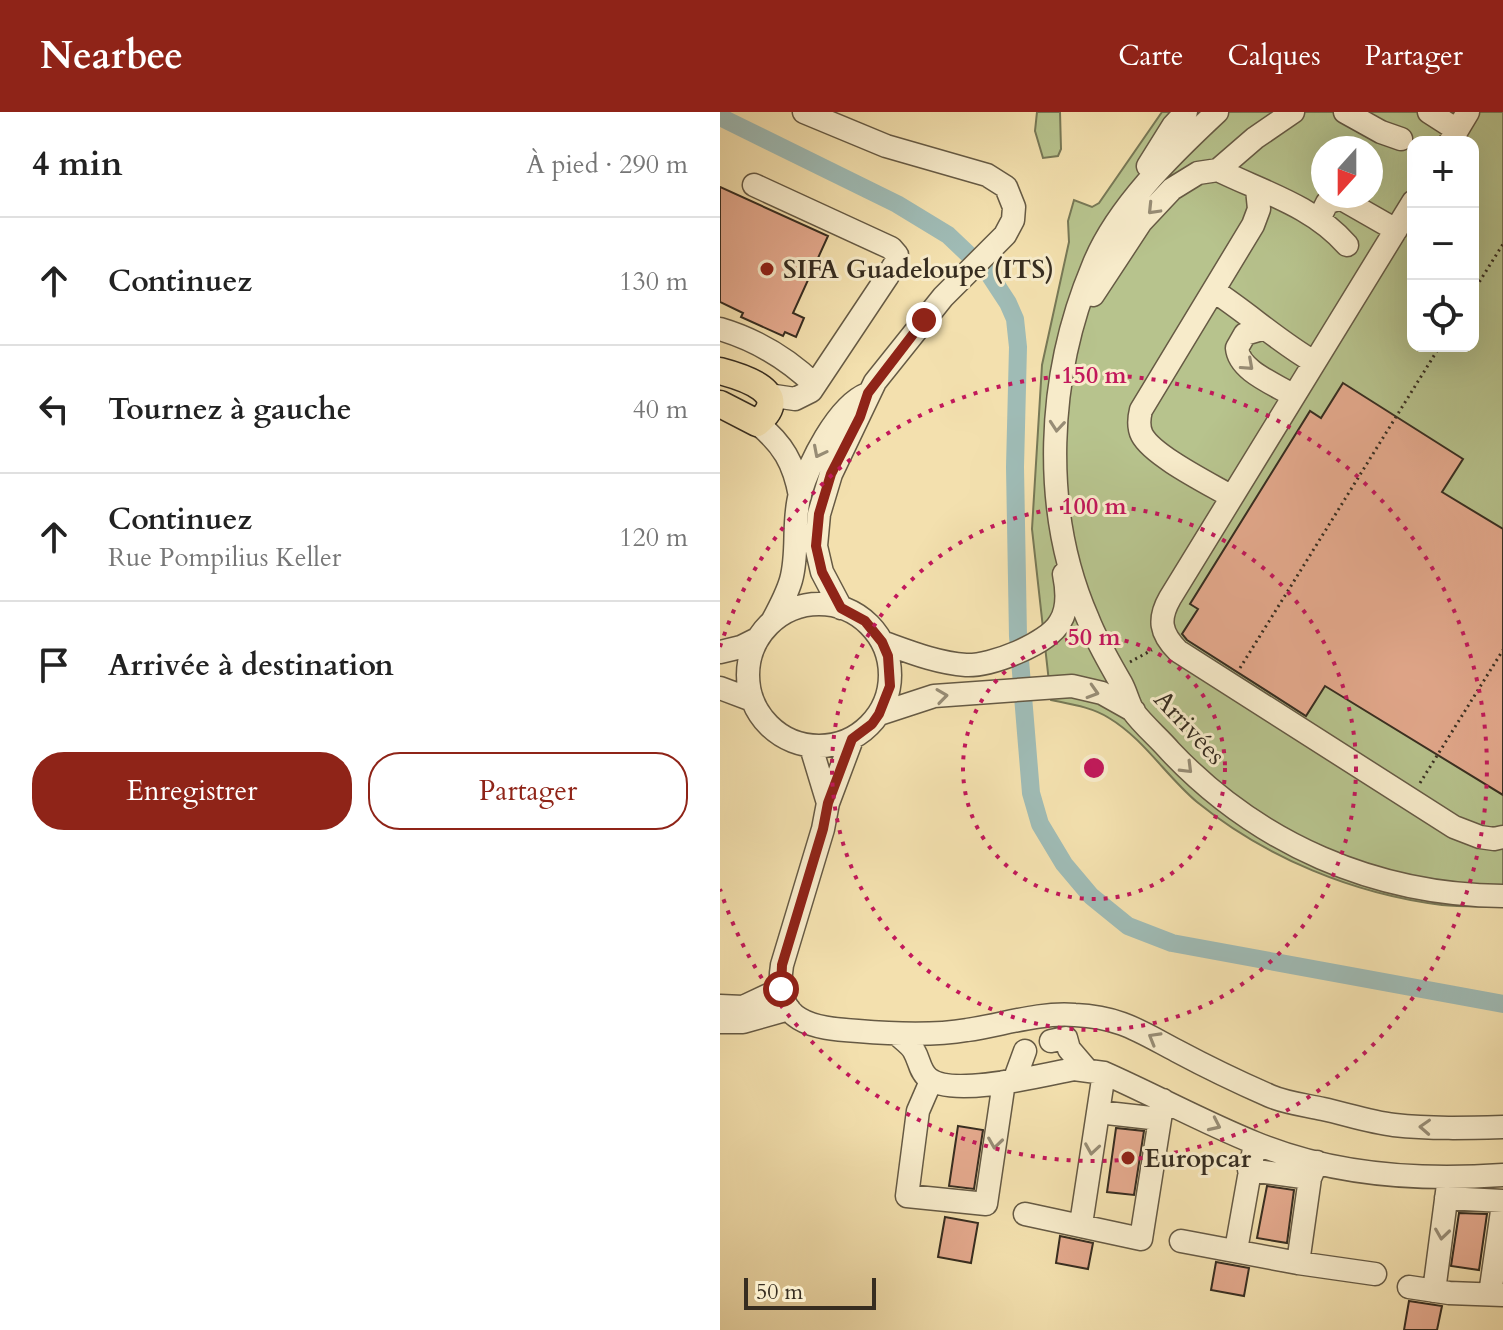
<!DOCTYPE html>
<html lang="fr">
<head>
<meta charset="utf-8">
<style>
  :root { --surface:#fff; --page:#f2f2f2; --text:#222; --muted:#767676; --line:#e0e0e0; --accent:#8f2418 }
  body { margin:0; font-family:Cardo,serif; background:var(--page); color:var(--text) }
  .controls { position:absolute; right:24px; top:24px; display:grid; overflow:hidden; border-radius:16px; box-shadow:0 8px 32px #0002 }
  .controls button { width:72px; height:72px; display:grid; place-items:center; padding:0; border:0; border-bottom:2px solid var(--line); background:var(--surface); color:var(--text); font:40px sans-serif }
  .compass { position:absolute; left:591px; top:24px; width:72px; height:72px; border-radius:50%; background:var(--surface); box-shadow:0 8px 32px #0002; rotate:201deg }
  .scale { position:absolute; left:24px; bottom:20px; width:132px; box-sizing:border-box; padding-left:8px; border:4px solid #372d20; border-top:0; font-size:22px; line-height:28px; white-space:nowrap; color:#372d20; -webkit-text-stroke:6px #f7ebca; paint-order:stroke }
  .stop { position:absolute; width:24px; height:24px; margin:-18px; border:6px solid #8f2418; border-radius:50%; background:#fff }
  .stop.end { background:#8f2418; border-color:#fff; box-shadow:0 2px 8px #0008 }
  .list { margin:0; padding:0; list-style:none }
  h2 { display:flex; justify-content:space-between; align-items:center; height:104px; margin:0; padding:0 32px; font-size:34px }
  h2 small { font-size:26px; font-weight:400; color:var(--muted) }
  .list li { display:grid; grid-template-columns:52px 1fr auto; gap:24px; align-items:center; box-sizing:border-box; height:128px; padding:0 32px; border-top:2px solid var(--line) }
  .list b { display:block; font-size:30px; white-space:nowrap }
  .list p { margin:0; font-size:26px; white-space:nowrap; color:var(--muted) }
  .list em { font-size:26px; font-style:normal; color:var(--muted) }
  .actions { display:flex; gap:16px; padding:24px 32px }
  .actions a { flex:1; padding:18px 0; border:2px solid var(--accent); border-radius:32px; text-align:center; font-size:28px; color:var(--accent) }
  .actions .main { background:var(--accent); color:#fff }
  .icon { flex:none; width:44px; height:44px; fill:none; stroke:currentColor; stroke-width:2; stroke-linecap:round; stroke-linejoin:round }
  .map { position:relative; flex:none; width:783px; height:1218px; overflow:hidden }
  header { display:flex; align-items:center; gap:48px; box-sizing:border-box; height:112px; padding:0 40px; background:var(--accent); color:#fff }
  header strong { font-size:38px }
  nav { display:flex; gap:44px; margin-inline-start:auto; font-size:28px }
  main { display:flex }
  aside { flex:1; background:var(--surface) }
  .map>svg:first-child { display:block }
  .green { fill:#b7c38d; stroke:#777856; stroke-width:2; fill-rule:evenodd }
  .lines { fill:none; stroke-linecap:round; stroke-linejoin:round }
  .canal { stroke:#9fbbb5; stroke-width:18 }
  .building { fill:#e4a98d; stroke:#372d20; stroke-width:2 }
  .minor-casing { stroke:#665a44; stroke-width:25 }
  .major-casing { stroke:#372d20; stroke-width:29 }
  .path { stroke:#372d20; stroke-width:3; stroke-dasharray:2 4; stroke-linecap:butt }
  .minor { stroke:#f7ebca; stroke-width:22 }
  .major { stroke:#f3e0ae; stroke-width:26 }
  .oneway { stroke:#978c75 }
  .route { stroke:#8f2418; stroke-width:10 }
  .ring { fill:none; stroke:#c2185b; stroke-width:4; stroke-dasharray:4 8 }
  .poi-dot { fill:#8f2418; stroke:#f7ebca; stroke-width:3 }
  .labels { text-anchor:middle; stroke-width:6; stroke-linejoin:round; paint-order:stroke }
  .poi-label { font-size:26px; font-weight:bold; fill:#372d20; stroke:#f7ebca; text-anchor:start }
  .street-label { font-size:26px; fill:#372d20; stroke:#f7ebca }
  .centre { fill:#c2185b; stroke:#f7ebca; stroke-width:4 }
  .ring-label { font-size:24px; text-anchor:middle; font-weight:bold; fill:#c2185b; stroke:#f7ebca; stroke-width:6; stroke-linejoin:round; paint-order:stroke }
</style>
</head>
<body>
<header>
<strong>Nearbee</strong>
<nav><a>Carte</a><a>Calques</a><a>Partager</a></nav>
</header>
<main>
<aside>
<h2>4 min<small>À pied · 290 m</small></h2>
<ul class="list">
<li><svg class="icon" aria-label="ahead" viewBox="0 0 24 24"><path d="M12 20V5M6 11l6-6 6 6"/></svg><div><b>Continuez</b></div><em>130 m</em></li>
<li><svg class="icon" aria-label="left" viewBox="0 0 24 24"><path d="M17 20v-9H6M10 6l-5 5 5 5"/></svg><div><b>Tournez à gauche</b></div><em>40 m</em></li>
<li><svg class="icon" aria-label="ahead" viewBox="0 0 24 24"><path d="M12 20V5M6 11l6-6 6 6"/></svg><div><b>Continuez</b><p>Rue Pompilius Keller</p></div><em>120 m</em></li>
<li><svg class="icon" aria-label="arrive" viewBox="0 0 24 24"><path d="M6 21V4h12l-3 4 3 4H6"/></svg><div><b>Arrivée à destination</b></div></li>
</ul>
<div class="actions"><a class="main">Enregistrer</a><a>Partager</a></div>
</aside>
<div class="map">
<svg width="783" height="1218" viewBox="0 0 783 1218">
  <rect width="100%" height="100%" fill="#f3e0ae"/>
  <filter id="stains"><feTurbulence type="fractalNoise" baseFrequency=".0025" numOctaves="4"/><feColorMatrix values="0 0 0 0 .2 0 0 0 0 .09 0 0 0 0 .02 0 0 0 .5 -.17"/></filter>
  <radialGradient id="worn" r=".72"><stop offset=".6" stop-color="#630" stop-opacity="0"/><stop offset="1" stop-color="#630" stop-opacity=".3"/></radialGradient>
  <path class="green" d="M317 0H340L341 37 338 44 323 46 315 19Z
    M442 0H783V795C763 794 742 795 722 793 634 782 546 746 477 690 446 664 424 627 389 606 372 595 350 592 331 588L312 417 322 253 349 130 348 109 354 88 372 95 379 91ZM693 30H753V234H693ZM603 36H651V84H603Z"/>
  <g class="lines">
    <path class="canal" d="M0 5 177 92 228 123 269 162 288 191 295 207 298 235 295 355 298 524 311 681 320 712 344 752 371 784 408 814 452 831 783 892"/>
  </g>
  <path class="building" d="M0 75 108 124 73 201 84 206 76 225 65 220 63 224 21 205 23 201 0 190Z
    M623 271 743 347 722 380 783 417V683L605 574 586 604 467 528 462 522 478 497 470 492 590 299 601 306Z
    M238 1014 263 1018 254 1077 229 1074Z
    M396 1016 424 1019 414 1083 387 1080Z
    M547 1074 574 1078 567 1131 537 1126Z
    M739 1101 767 1102 759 1158 731 1154Z
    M225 1105 258 1111 251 1151 218 1145Z
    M340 1124 373 1131 368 1157 336 1151Z
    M496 1150 529 1156 524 1184 491 1178Z
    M689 1189 722 1194 717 1218H684Z"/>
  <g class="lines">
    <g class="minor-casing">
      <path id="minor" d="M84 0 166 34 267 63 286 75 294 95 293 108 285 123 223 185 155 270 111 362 99 402 96 434 102 460 121 496
        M497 0C452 42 396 96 373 154 327 263 320 398 368 507 377 530 389 550 401 571 406 580 408 590 413 599 423 613 439 626 450 639 538 732 655 783 783 784
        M625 0 661 20 681 27
        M709 0 737 18
        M730 30 748 0
        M428 54 453 14 466 0
        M498 58C543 80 593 94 627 133
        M34 73 171 136 177 143 176 150 167 165 91 279 75 287 48 283
        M693 90 450 486C438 507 440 521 458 539L734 715 760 725 774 727 783 725
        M599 107 607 91 620 86 676 118
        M494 179C529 202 558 229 594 250
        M373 183 421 110 452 77 478 61 498 58 535 26 573 0
        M0 217C37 228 67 246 95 273
        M542 217 525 222 517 236C519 259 555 272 574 284
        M37 311C63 332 74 351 80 384
        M512 385C490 372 433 344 422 323 418 315 419 306 421 298L533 113 539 97 537 77
        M28 563a71 71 0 1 1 142 0a71 71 0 1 1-142 0Z
        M53 508C60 495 67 482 71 468 79 440 72 410 80 382 89 352 117 294 147 282
        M162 530C190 540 217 551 246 553 271 554 328 532 340 510 349 496 347 477 344 462
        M0 540 21 535 37 527
        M0 576 32 588
        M159 602 214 584 352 574 382 581 414 599
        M132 627 108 691 103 717 62 853C53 911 92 916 138 919 173 922 212 924 247 918 282 913 319 900 355 903 400 905 419 919 457 939 487 955 518 970 550 984 566 991 585 993 603 997 626 1002 650 1010 674 1013 710 1017 747 1016 783 1015
        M91 635 108 691
        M0 894 23 895 61 877
        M0 910H23L69 897
        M177 922C182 927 191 933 194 939 200 949 199 958 208 966 231 986 324 963 354 957L384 961C434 983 483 1010 535 1031 612 1063 700 1069 783 1063
        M331 929 346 926 349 937 367 958
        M211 969 198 999 187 1084 266 1092 284 970
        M294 969 305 939
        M378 1000 440 1007
        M529 1058 590 1066
        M726 1086 783 1089
        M305 1102 421 1127 443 988
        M361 1112 384 961
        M461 1129 578 1151 655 1162
        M516 1138 535 1031
        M578 1151 590 1066 597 1050
        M689 1175 729 1181 783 1183
        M714 1179 729 1065
        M770 1182 783 1092"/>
    </g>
    <g class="major-casing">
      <path id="major" d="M0 259C23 265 75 281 37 311L0 292"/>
    </g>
    <path class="path" d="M753 180 783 132
      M410 550 432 538
      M520 556 720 234
      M700 671 783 538"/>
    <use href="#minor" class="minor"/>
    <use href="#major" class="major"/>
  </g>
  <defs><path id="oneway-chevron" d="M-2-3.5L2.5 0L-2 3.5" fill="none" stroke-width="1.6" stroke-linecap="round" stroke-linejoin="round" transform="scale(2)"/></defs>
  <g class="oneway">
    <use href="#oneway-chevron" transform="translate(433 97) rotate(134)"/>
    <use href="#oneway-chevron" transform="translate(528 253) rotate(42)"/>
    <use href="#oneway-chevron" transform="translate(337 314) rotate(95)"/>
    <use href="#oneway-chevron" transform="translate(99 340) rotate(117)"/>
    <use href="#oneway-chevron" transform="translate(373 580) rotate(17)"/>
    <use href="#oneway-chevron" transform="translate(222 584) rotate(-8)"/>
    <use href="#oneway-chevron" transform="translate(467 656) rotate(45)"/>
    <use href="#oneway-chevron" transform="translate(434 926) rotate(-150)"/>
    <use href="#oneway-chevron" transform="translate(495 1013) rotate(25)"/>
    <use href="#oneway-chevron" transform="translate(705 1015) rotate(-177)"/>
    <use href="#oneway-chevron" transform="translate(275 1031) rotate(98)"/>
    <use href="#oneway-chevron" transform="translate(372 1037) rotate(99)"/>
    <use href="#oneway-chevron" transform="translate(722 1122) rotate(98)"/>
  </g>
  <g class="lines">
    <path class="route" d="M61 877 62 853 103 717 108 691 132 627 152 612 159 602 170 574 168 544 162 530 145 509 121 496 102 460 96 434 99 402 111 362 140 305 148 281 204 208"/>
  </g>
  <g class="ring">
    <circle cx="374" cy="656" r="131"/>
    <circle cx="374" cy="656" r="262"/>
    <path d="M0 535A393 393 0 1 1 0 777"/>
  </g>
  <g class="poi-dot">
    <circle cx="47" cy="157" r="8"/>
    <circle cx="408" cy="1046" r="8"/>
  </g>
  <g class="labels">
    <g class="poi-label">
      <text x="63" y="166">SIFA Guadeloupe (ITS)</text>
      <text x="424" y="1055">Europcar</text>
    </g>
    <g class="street-label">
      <text transform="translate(470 615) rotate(47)" y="9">Arrivées</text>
    </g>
  </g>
  <circle cx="374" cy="656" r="12" class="centre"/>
  <g class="ring-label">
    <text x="374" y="271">150 m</text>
    <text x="374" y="402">100 m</text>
    <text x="374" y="533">50 m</text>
  </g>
  <rect width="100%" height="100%" filter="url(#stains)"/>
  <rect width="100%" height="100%" fill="url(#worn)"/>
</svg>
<div class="controls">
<button>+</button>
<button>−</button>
<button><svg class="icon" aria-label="locate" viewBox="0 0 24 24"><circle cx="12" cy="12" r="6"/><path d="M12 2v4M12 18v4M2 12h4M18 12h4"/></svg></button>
</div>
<svg class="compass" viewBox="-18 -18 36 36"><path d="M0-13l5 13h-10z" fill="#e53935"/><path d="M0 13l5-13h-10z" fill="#767676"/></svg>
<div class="scale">50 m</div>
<div class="stop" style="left:61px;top:877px"></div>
<div class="stop end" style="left:204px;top:208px"></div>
</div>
</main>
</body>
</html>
